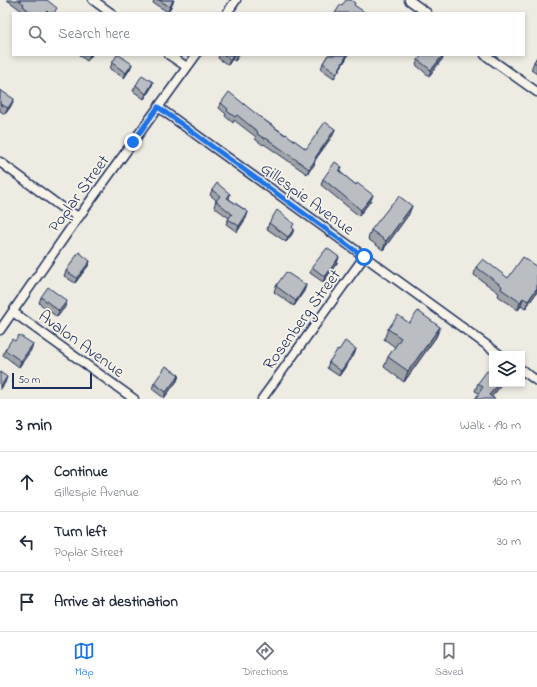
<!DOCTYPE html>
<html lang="en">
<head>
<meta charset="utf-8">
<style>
  :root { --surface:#fff; --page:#f6f6f7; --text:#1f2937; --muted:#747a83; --line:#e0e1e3; --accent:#1a73e8 }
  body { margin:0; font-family:"Indie Flower",sans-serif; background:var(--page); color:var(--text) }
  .controls { position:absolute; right:12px; bottom:12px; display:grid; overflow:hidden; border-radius:0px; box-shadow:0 2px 6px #0003 }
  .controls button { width:36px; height:36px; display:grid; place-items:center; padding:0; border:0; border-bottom:1px solid var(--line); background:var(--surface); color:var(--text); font:20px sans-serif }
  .scale { position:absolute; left:12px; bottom:10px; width:80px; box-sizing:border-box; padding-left:4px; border:2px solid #1b2f5e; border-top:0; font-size:11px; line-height:14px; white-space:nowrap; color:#1b2f5e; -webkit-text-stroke:3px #f7f3e8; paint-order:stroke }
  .stop { position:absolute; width:12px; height:12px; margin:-9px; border:3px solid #1a73e8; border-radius:50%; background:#fff }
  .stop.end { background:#1a73e8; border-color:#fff; box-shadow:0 1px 4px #0008 }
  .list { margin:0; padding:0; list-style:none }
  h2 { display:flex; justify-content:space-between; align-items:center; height:52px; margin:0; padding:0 16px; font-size:17px }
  h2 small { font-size:13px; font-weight:400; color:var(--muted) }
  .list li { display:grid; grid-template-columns:26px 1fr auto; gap:12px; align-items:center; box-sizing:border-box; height:60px; padding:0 16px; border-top:1px solid var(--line) }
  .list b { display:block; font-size:15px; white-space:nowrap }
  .list p { margin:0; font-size:13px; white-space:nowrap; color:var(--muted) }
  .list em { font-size:13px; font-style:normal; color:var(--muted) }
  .icon { flex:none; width:22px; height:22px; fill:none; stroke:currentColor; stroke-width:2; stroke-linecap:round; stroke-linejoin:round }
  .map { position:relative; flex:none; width:537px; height:399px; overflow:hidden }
  .search { position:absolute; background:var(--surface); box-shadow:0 2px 6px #0003; left:12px; right:12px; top:12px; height:44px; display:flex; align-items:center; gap:10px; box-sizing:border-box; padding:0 14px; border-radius:0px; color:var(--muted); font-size:15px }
  .sheet { height:232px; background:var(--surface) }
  nav { display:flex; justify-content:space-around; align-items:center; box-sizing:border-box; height:56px; border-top:1px solid var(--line); background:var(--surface); font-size:11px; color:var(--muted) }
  nav a { display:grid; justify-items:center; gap:2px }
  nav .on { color:var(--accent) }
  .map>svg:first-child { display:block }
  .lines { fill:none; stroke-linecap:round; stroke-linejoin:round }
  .street-casing { stroke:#1b2f5e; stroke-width:11 }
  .street { stroke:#f7f3e8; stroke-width:8 }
  .wall { fill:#a0a3a7; stroke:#1b2f5e }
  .shaded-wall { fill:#828488; stroke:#1b2f5e }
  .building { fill:#babdc2; stroke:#1b2f5e }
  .route { stroke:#1a73e8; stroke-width:5 }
  .labels { text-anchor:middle; stroke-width:3.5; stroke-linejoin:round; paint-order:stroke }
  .street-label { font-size:17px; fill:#1b2f5e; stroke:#f7f3e8 }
</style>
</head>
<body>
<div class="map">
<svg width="537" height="399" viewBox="0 0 537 399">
  <rect width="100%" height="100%" fill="#eeebe2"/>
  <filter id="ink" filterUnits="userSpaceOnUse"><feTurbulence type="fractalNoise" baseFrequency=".025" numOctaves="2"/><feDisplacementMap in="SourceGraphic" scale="8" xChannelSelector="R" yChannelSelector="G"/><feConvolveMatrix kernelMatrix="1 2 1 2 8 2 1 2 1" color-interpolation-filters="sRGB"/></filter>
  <g filter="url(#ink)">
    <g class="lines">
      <g class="street-casing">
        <path id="street" d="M93 0 111 13
          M409 0 427 13
          M227 13 236 0
          M169 55 187 67
          M485 55 537 92
          M158 107 499 354
          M0 162 61 207 79 217
          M13 312 134 399
          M0 330 70 229 196 55
          M522 370 537 381
          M262 399 364 257"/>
      </g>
      <use href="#street" class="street"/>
    </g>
    <path class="wall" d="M7 0H47L55 13H21V10Z
      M154 0H174L168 12 153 3Z
      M79 55H92L87 61Z
      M219 55H239L235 61 232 59 228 65 218 58Z
      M328 55H348L346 59 334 78 321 69 323 63Z
      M537 57V74L531 70 534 62Z
      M443 58 429 76 416 65 418 60Z
      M112 63 132 64 130 69 124 78 110 69Z
      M153 82 151 88 144 99 133 91 136 85Z
      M0 90 12 105 5 114 0 111Z
      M221 103 260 117 306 149 335 129 333 135 315 160 314 165 307 174 264 144 263 145 255 139 256 137 234 120 233 123 225 116 226 114 219 108Z
      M342 167 340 172 356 185 371 200 359 216 321 185 323 179Z
      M212 190 230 194 229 199 248 212 246 218 237 232 226 224 229 218 214 207 216 200 210 195Z
      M409 214 383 250 368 239 371 230Z
      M269 223 294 229 292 234 286 242 267 229Z
      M339 257 337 263 323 282 310 273 312 267Z
      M90 261 88 266 75 283 64 276 66 271Z
      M476 267 508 278 537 267V292L525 309 521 306 518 310 498 296 499 293 474 275Z
      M306 285 304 291 294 306 274 292 276 286Z
      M41 297 65 307 57 317 39 303Z
      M409 323 440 327 436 337 404 382 384 367 388 357 395 347 384 339 388 329Z
      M356 349 354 355 339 376 327 368 329 362 339 350Z
      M5 350H31L19 367 3 355Z
      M179 375 177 381 164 398 152 389 154 383Z
      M478 383 492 384H500L499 388 491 397 479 393 475 391Z"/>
    <path class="shaded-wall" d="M173 0V3L168 12 170 7Z
      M90 55H92L87 61Z
      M234 55 232 59 228 65 230 60Z
      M237 55H239L235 61Z
      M347 55 346 59 334 78 337 73Z
      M443 55H444L443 58 429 76 431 70Z
      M132 64 130 69 124 78 126 73Z
      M153 82 151 88 144 99 146 94Z
      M14 99 12 105 5 114 8 108Z
      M335 129 333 135 315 160 314 165 307 174 309 169 315 158Z
      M373 195 371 200 359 216 361 210Z
      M412 206 409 214 383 250 386 241Z
      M248 212 246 218 237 232 239 226Z
      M294 229 292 234 286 242 288 237Z
      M339 257 337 263 323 282 325 277Z
      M90 261 88 266 75 283 77 278Z
      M306 285 304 291 294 306 296 301Z
      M537 288V292L525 309 528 301Z
      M523 298 521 306 518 310 520 302Z
      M67 301 65 307 57 317 59 311Z
      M440 327 436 337 404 382 408 371Z
      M33 344 31 350 19 367 21 361Z
      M356 349 354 355 339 376 341 371Z
      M179 375 177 381 164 398 166 392Z
      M7 377 5 383 0 390V387Z
      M499 384H500L499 388 490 399 489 395Z"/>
    <path class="building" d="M19 0H47L57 8 54 13H49L47 11 45 13H32L23 6 24 4Z
      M159 0H173L170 7Z
      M346 0H351L355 3 354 5 366 13H335L341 4 342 5Z
      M117 55H119L132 64 126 73 112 63Z
      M224 55H234L230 60Z
      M328 55H347L337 73 323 63Z
      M422 55H443L431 70 418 60Z
      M537 57V64L534 62Z
      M142 75 153 82 146 94 136 85Z
      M0 90 14 99 8 108 0 104Z
      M229 92 260 117 285 135 286 134 306 149 325 122 335 129 315 158 316 159 309 169 266 138 265 139 257 134 258 132 237 115 235 117 227 111 228 109 221 103Z
      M335 162 342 167 339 171 356 185 357 183 373 195 361 210 323 179Z
      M217 183 230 194 227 198 248 212 239 226 228 219 232 214 216 201 220 196 212 190Z
      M399 196 412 206 386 241 371 230 394 201 395 202Z
      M277 210 294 224 292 227 294 229 288 237 269 223Z
      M327 248 339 257 325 277 312 267Z
      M79 252 90 261 77 278 66 271Z
      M523 257 537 267V288L528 301 523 298 520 302 501 289 502 286 476 267 483 259 508 278Z
      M286 272 306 285 296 301 276 286Z
      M48 287 67 301 59 311 41 297Z
      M418 311 440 327 408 371 388 357 401 338 388 329 398 315 409 323Z
      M19 335 33 344 21 361 5 350 12 339 15 341Z
      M345 341 356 349 341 371 329 362 338 349 339 350Z
      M166 366 179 375 166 392 154 383Z
      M487 371 492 374V384H499L489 395 495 399H475L483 387 478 383Z
      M0 372 7 377 0 387Z"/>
  </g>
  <g class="lines" filter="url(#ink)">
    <path class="route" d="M133 142 158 107 364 257"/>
  </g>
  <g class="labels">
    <g class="street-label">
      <text transform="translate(78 193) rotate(-54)" y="6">Poplar Street</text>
      <text transform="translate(308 198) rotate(36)" y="6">Gillespie Avenue</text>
      <text transform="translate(301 319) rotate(-54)" y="6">Rosenberg Street</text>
      <text transform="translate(82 343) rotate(36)" y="6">Avalon Avenue</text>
    </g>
  </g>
</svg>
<div class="controls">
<button><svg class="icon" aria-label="layers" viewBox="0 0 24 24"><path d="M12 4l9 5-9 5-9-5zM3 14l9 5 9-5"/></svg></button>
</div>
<div class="scale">50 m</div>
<div class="stop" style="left:364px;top:257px"></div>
<div class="stop end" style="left:133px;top:142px"></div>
<div class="search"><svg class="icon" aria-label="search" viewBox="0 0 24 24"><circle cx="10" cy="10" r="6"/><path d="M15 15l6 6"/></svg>Search here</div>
</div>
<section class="sheet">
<h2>3 min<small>Walk · 190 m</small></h2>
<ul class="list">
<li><svg class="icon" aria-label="ahead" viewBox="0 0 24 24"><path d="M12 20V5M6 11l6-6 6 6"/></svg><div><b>Continue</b><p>Gillespie Avenue</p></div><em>160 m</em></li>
<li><svg class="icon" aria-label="left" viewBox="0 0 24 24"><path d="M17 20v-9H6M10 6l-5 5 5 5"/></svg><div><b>Turn left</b><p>Poplar Street</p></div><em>30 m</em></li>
<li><svg class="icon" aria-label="arrive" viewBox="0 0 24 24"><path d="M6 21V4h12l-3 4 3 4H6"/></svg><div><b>Arrive at destination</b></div></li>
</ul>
</section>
<nav>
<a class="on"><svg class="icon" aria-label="map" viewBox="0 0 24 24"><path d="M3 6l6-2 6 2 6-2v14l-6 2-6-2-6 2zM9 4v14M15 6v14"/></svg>Map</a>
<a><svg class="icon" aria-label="directions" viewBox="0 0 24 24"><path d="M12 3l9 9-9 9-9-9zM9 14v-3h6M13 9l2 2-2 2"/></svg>Directions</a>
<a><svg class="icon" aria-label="saved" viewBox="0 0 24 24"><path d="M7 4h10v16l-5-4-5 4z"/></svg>Saved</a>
</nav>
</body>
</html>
